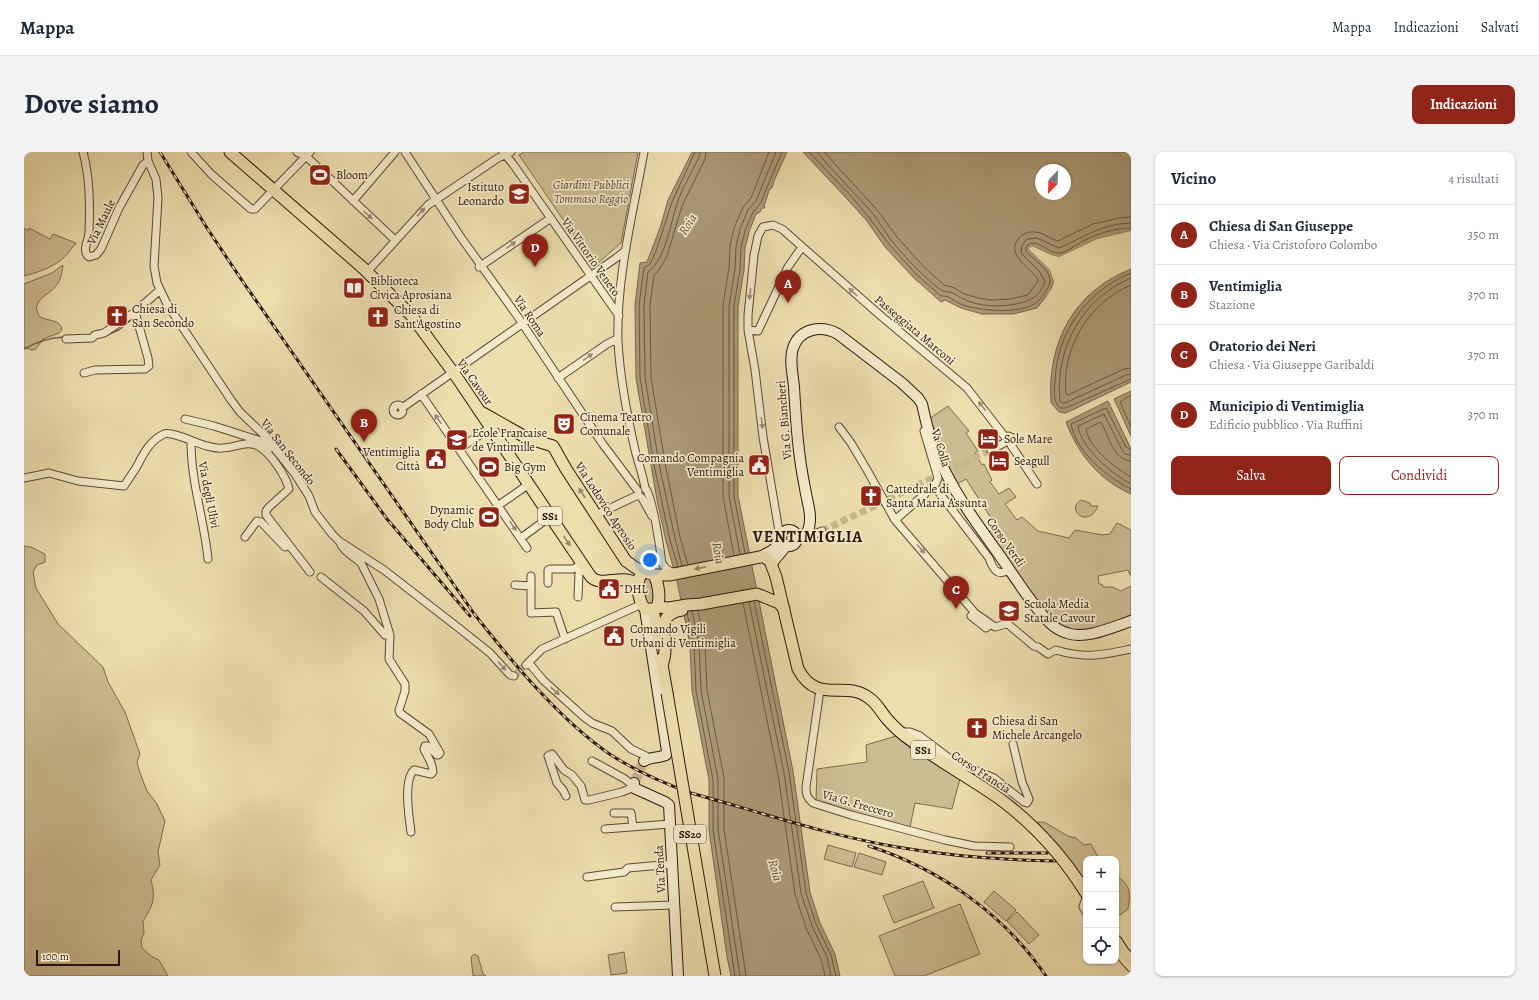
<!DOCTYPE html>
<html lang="it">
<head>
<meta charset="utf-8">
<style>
  :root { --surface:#fff; --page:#f2f2f3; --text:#1f2937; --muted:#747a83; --line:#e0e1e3; --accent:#8f2418 }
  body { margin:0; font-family:Alegreya,serif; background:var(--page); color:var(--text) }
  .controls { position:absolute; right:12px; bottom:12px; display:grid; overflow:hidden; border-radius:8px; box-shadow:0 1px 3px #0004 }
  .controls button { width:36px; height:36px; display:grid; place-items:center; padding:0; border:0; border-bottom:1px solid var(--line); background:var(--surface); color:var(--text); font:20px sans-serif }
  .compass { position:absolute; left:1011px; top:12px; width:36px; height:36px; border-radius:50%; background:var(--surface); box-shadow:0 1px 3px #0004; rotate:203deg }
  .scale { position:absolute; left:12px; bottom:10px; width:84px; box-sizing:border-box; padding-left:4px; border:2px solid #2c170d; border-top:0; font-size:11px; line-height:14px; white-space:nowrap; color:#2c170d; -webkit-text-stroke:3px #f3eaca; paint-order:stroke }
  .you { position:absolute; left:626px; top:408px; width:14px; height:14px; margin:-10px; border:3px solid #fff; border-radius:50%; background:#1a73e8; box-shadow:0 0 0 6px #1a73e833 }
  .badge { display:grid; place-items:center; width:26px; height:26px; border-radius:50%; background:var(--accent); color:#fff; font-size:13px; font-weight:700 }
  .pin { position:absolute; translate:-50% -33px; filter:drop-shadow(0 1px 2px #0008) }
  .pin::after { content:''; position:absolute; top:21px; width:14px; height:12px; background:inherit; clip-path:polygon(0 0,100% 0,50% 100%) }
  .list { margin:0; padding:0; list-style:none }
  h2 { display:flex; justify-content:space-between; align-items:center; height:52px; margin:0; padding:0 16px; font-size:17px }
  h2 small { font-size:13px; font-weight:400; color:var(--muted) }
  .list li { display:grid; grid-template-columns:26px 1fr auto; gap:12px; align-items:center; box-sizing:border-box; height:60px; padding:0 16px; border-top:1px solid var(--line) }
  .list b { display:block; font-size:15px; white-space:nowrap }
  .list p { margin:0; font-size:13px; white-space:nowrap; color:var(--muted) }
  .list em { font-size:13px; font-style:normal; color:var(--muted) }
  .actions { display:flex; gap:8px; padding:12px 16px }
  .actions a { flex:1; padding:9px 0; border:1px solid var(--accent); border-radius:8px; text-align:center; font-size:14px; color:var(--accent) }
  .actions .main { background:var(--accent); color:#fff }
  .icon { flex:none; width:22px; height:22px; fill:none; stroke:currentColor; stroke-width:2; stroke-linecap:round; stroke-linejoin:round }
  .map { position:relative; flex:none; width:1107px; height:824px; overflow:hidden; border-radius:8px }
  header { display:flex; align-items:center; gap:24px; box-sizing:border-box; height:56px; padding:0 20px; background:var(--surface); border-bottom:1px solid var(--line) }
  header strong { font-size:19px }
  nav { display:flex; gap:22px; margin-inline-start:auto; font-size:14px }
  .intro { display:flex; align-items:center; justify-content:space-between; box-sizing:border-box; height:96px; padding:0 24px }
  h1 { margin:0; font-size:28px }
  .button { padding:10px 18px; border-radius:8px; background:var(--accent); color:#fff; font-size:14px; font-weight:700 }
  main { display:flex; gap:24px; padding:0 24px }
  aside { flex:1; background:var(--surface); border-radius:8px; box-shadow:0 1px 3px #0004 }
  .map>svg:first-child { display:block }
  .green { fill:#ccbc93; stroke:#7c6a50 }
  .water { fill:#ab9a77; stroke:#78664d; fill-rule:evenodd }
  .pier { fill:#eddeae }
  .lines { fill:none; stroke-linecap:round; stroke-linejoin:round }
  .shore { stroke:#6c5842; stroke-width:1 }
  .stream { stroke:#78664d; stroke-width:1.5 }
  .street-tunnel { stroke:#c6b68e; stroke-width:7; stroke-dasharray:7 3.5; stroke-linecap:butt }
  .secondary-tunnel { stroke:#c6b68e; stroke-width:10; stroke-dasharray:10 5; stroke-linecap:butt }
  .street-casing { stroke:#5c4935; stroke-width:9 }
  .secondary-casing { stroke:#2c170d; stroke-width:12 }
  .primary-casing { stroke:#2c170d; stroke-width:13 }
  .street { stroke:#f3eaca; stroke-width:7 }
  .secondary { stroke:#f3eaca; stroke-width:10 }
  .primary { stroke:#eddeae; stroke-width:11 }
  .rail-casing { stroke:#2c170d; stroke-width:3 }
  .rail { stroke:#f3eaca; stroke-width:1.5; stroke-dasharray:4.5; stroke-linecap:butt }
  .primary-bridge-casing { stroke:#2c170d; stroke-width:13; stroke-linecap:butt }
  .primary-bridge { stroke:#eddeae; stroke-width:11 }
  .oneway { fill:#998b75 }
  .oneway2 { fill:#968466 }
  .labels { text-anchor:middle; stroke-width:3.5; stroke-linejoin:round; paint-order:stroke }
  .shield { fill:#f3eaca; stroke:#685646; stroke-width:1 }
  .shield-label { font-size:11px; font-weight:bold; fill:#2c170d }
  .poi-label { font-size:12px; fill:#2c170d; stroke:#f3eaca; text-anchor:start }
  .park-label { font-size:12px; font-style:italic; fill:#5c4935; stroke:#f3eaca }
  .street-label { font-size:12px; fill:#2c170d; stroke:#f3eaca }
  .water-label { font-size:13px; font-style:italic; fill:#5f4b37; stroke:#f3eaca }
  .district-label { font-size:16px; font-weight:bold; letter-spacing:1px; fill:#2c170d; stroke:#f3eaca }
</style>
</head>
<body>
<header>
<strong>Mappa</strong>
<nav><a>Mappa</a><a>Indicazioni</a><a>Salvati</a></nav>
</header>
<div class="intro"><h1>Dove siamo</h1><a class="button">Indicazioni</a></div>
<main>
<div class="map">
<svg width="1107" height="824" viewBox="0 0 1107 824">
  <rect width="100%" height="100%" fill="#eddeae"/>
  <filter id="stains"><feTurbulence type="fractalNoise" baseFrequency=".005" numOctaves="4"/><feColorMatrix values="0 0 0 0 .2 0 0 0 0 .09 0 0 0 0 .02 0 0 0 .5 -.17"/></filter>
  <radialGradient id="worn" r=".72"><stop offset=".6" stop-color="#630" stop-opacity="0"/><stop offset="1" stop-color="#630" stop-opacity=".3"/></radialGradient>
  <path class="green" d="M500 0H614L597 91 573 112 570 109 568 110 495 3Z
    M0 76 4 79 5 76 26 87 29 82 52 91C49 94 47 98 44 101 34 114 15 120 0 124Z
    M39 113C38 120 37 129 31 135 23 144 5 150 16 165 24 169 38 168 38 178L35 181 19 187 12 197 8 198 0 195V132L28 121Z
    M924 254 945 279 942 281 954 299 951 301 958 313 960 312 968 328 966 330 975 342 985 336 992 345 981 352 993 368 998 365 1014 379 1045 386 1051 378 1079 383 1086 382 1093 371 1107 378V423H1106L1104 418 1074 424 1075 432H1078L1079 435H1088L1097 439 1107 434V466L1073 476 1052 479 1034 472 1028 468 1016 454 965 380 972 374 942 327 933 332 918 306 905 267Z
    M1057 348 1066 351 1067 354H1074C1064 378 1041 357 1057 348Z
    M0 394 7 395 21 402V410L13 413 9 420 12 436 34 472 79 515 84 530 101 560 116 602 113 610 116 621 123 639 133 652 141 669 134 700 136 713 127 728C132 746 129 754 119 769L120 781 117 788 118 796 127 804 135 808 144 824H0Z
    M621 424 628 425 631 448 628 452 621 451 618 426Z
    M872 584 886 596 936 627 928 657 891 651 886 675 792 650 793 617 843 610 842 593Z
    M1013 670H1020L1044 684 1052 686 1060 693 1067 692 1075 707H1062V732Z
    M804 693 832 701 828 715 800 707Z
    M835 701 862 710 858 723 830 715Z
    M1092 723C1106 733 1107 740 1104 757L1092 766Z
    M899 729 910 756 870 771 859 744Z
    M970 739 992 758 982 769 960 750Z
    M936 752 956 802 900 824H871L855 784Z
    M993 760 1015 783 1005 792 983 769Z
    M600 800 603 821 587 823 584 803Z
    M450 802 454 804 459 822 462 824H449L447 805Z"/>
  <path class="water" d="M668 0H763L750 29 748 36 745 38 743 45 740 54 741 56H738L736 60 732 62 725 80 721 96 720 118 714 155V344L769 619 786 740 796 771 811 802 816 824H707L703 805 685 678V628L668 539 666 492 653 429 642 389 633 348 612 226 611 153 616 111 623 110 636 76 644 48Z
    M779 0H1107V79L1073 87 1035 105 1027 103 1010 95 1006 97 1026 118 1030 130 1026 140 1013 156 989 162H958L937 156 921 148 917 150 889 125 861 95 843 69 824 48ZM1017 18H1041V42H1017Z
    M1107 117V230L1042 261 1035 260 1027 251C1023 191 1049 140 1107 117Z
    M1107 239V284L1090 247Z
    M1084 249 1107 297V342C1075 328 1054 302 1042 270Z"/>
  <path class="pier" d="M1107 79V81L1074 89 1035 107 1026 105 1008 97 1028 117 1032 130 1027 141 1020 152 1014 158 1028 136 1030 130 1026 118 1005 97 1007 95H1010L1027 103 1035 105 1073 87Z"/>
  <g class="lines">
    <path class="shore" d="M785 0 828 45 846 67 865 92 892 122 917 144C926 143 930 150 939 153 957 159 1004 164 1017 146 1020 142 1025 136 1026 130 1027 117 1009 108 1002 99V95C1011 83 1025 103 1036 101 1044 99 1052 93 1059 89 1073 82 1090 76 1107 76
      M793 0C811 22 831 41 850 63 856 71 861 80 867 88 881 105 898 124 917 138 920 140 926 139 931 142 948 154 971 156 992 152 1006 149 1016 145 1021 129L1015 119 997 101 998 93 1003 87 1013 86 1035 96C1061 85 1076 72 1107 71
      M800 0 854 59 873 85 899 114 920 133 931 136 938 141 954 146 968 148 986 147 1004 143 1014 129 1013 126C1005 115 981 102 995 86 999 82 1005 79 1012 80 1020 81 1026 87 1034 89L1069 72 1095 66 1107 65
      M1107 121C1062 139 1032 182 1031 230 1030 239 1029 250 1036 256H1042L1107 227
      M1107 126C1057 147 1031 197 1036 249L1038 251H1041L1102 223 1107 222
      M1107 133C1065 150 1037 197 1042 242L1044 243 1100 217 1107 216
      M1107 243 1096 250 1107 275
      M1107 298 1102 295 1082 256 1047 272C1052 300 1083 325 1107 337
      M1107 303 1101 302 1098 298 1080 262 1054 274C1057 296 1088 322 1107 332
      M1107 309C1089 308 1085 284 1077 270L1062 277C1064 295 1092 317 1107 325
      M721 401 710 344V154L716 117 717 95 721 79 729 60 736 52 758 0
      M716 402 705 344V154L711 117 712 95 716 77 724 58 732 49 752 0
      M710 404 699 344V153L705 116 706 94 710 76 719 55 727 46 745 0
      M664 413 656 385 641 311 627 225 626 153 630 123 635 118 643 104 658 54 681 7 682 0
      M658 414 651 386 635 312 621 225 620 153 624 120C642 107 646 72 653 52 658 36 668 20 675 5L676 0
      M654 415 646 388 630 313 616 225 615 153 620 116 626 112 632 99 648 50 671 0
      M730 449 765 620 782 741 792 772 807 803 812 824
      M725 450 760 621 777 741 788 774 803 805 807 824
      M719 451 754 622 771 742 782 776 797 807 801 824
      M668 459 675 491 677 538 694 627V677L716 824
      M674 459 681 490 683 538 700 626V677L722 824
      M663 461 670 491 672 539 689 628V678L711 824"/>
    <path class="stream" d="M83 183 95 178 108 167
      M0 197C12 190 25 186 39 185"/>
    <path class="street-tunnel" d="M798 379 967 298
      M490 524 501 513"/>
    <path class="secondary-tunnel" d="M610 631 618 613"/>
    <g class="street-casing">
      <path id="street" d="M59 0C66 26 66 53 65 80 65 88 57 99 65 105L72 103 77 97 95 56 119 13 124 9
        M123 0 124 9 132 27 134 46 130 114 133 131 143 152 207 248 216 260 240 283 271 322 285 344 291 360 308 382 315 389 360 418 436 477 466 501 486 523 490 524
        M167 0 187 22 227 57H231L286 0
        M273 0 285 7 371 88
        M381 0 436 84 494 165 578 291 614 339
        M479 0 489 12 595 164
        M620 0C609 61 592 127 594 190 596 225 603 263 611 298 614 310 619 323 621 336 629 343 636 397 638 411L642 417 650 421
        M329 49 371 0
        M455 115 527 66
        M343 120 404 53 474 6 487 0
        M724 178 734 179 764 115 778 95
        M42 187 68 186 71 183 80 181 111 160
        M60 221 71 218 121 217 125 214 124 206 111 160 136 138
        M534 226 583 192 591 188H594
        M397 242 503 396
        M369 258a5 5 0 1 1 10 0a5 5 0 1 1-10 0Z
        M378 256 592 106 601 99 602 96
        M161 267 190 274 237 289 246 296
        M815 275 827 291 843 318 871 368 951 461 971 475 982 472 985 473 1010 494 1014 495 1024 502 1026 501
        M900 279 914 326 912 331 904 339
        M981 285 984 284 989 286V291L987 293
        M167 290C167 330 180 367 184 407
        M987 293 1013 332
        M435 297 470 273
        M967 298 980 291
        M0 326 25 321 54 329 100 334C104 328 108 322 112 316 119 303 125 289 140 282 148 279 174 292 183 294 188 295 194 297 198 296 210 296 224 288 234 294 246 300 262 324 265 337L245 355 242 359V363L286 420
        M910 334 965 406C969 417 973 425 985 418
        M614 343 618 346 628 364
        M475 353 505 332
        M572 363 614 343
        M871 368 901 342
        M783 381 791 382 798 379
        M221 385 233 369 237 370 261 395 263 394
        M756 385 739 285 731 218 724 178V163L730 103 734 84 739 75 749 73 758 77 857 164 943 236 981 285
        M497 386 527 364
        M317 393 322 399 337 411 355 447 366 483 365 507 381 532V539L375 558 376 561 405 582 416 601 414 603H413L404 594H401L400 597C403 604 409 611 409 620L407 622 390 618C379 628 385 666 387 680
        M507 424V461L532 460 541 487
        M297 425 340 459 361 483H366
        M524 431V418L526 417H549L558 412
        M491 433 507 434
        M554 445 555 421 561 416
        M951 461 947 464 962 476 966 473
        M1030 499 1032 498C1061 507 1078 503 1107 497
        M505 511 519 528 560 565 568 571 588 579 607 597 622 604
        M502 513 518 497 618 452
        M796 538 782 635C782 642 783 646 789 651L827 663 921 688 950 694 986 695
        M877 580H886L896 584 929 609 970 626 1000 650 1003 651 1005 647 998 630 989 592
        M542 644 539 638 533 631 524 604 528 602 540 618 548 623 557 634 561 648H565L598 640 610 635 601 627 568 609
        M590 661H607L609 675
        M581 677 646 672
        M563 725 600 720 604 716 649 712
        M1062 745 1059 755 1062 760
        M591 755 650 753
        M1098 806 1107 816"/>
    </g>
    <g class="secondary-casing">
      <path id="secondary" d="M757 386a8 8 0 1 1 16 0a8 8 0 1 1-16 0Z
        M773 386 783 381C790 366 783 351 781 336 774 303 772 269 770 235 769 223 765 207 769 196 776 176 797 173 814 182L878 231 894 246 898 252C902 270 906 288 914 304 929 340 954 373 976 404 991 425 1007 452 1025 470 1030 475 1036 479 1043 481 1061 488 1089 475 1107 469
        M736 405 749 398 757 389
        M748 411 762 394
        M620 609C627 605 635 606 642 603L643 599 621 457
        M610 631V636L641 650 645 653 654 824"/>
    </g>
    <g class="primary-casing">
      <path id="primary" d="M206 0 339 116 387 163 434 227 567 425C579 436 597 421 613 432
        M457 260 503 286 529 294 542 317 602 409 612 416 630 423C634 430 637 446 633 455L629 457H621C614 448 610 427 620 420
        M630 423H645L736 405H740L746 409 752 425 774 517C794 554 821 527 845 546 853 551 857 560 863 567 870 575 879 583 888 589 916 610 948 627 976 647 1011 673 1039 704 1062 741
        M633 455 645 456 663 453 677 452 733 442 755 451 760 457
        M629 457 634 488
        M637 507 643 541
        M638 515C639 510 641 504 641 499 641 482 632 462 658 458
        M1092 789 1099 800 1107 808"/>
    </g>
    <use href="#street" class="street"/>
    <use href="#secondary" class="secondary"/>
    <use href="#primary" class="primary"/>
    <g class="rail-casing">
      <path id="rail" d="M136 0 183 76 217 127 451 463C489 511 537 569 587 603 612 619 639 631 667 641 735 660 803 683 873 695 925 704 978 708 1031 709
        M312 297 363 367 446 464
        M845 694C916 717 980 762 1022 824
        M963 701H1023"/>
    </g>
    <use href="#rail" class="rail"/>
    <g class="primary-bridge-casing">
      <path id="primary-bridge" d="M643 541 691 824"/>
    </g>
    <use href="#primary-bridge" class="primary-bridge"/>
  </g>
  <defs><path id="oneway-solid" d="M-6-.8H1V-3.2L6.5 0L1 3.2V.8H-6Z"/></defs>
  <g class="oneway">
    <use href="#oneway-solid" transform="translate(397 60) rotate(-47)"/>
    <use href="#oneway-solid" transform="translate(344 63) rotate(42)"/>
    <use href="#oneway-solid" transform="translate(487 93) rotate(-35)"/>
    <use href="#oneway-solid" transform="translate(829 140) rotate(-138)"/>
    <use href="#oneway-solid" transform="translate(726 142) rotate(96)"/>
    <use href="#oneway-solid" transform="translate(564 205) rotate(-35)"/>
    <use href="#oneway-solid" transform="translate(958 254) rotate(-127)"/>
    <use href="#oneway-solid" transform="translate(414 267) rotate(-125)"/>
    <use href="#oneway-solid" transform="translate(738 271) rotate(83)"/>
    <use href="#oneway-solid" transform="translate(489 374) rotate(56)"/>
    <use href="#oneway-solid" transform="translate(897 397) rotate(48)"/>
    <use href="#oneway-solid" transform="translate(478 514) rotate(50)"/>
    <use href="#oneway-solid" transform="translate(531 539) rotate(41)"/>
  </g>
  <g class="oneway2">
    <use href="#oneway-solid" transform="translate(558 341) rotate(-123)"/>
    <use href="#oneway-solid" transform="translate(543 389) rotate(56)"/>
    <use href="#oneway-solid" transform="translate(676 416) rotate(169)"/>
  </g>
  <defs>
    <g id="stadium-square" transform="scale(1.15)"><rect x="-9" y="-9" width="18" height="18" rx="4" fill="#8f2418" stroke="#f3eaca"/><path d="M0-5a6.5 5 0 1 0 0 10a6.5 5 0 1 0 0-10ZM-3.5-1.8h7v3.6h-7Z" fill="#fff"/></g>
    <g id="school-square" transform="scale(1.15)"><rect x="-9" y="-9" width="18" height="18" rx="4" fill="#8f2418" stroke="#f3eaca"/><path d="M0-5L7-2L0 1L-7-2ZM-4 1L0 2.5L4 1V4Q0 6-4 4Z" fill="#fff"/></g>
    <g id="library-square" transform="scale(1.15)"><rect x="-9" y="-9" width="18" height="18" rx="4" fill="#8f2418" stroke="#f3eaca"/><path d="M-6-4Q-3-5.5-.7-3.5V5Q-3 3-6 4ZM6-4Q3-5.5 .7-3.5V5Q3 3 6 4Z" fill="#fff"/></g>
    <g id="church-square" transform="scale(1.15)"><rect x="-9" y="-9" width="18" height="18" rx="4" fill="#8f2418" stroke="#f3eaca"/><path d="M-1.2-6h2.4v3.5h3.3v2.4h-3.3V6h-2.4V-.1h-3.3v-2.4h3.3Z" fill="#fff"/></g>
    <g id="theatre-square" transform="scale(1.15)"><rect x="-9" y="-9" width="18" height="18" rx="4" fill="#8f2418" stroke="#f3eaca"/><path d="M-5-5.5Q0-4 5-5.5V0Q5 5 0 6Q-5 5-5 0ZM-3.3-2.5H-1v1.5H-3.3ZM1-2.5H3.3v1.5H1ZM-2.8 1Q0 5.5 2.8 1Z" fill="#fff"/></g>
    <g id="hotel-square" transform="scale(1.15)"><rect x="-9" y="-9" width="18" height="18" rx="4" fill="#8f2418" stroke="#f3eaca"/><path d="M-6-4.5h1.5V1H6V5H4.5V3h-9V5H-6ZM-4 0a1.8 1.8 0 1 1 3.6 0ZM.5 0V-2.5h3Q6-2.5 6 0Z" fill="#fff"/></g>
    <g id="civic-square" transform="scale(1.15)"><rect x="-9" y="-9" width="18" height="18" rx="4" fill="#8f2418" stroke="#f3eaca"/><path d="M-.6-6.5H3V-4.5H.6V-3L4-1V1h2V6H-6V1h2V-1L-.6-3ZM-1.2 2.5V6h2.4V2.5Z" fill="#fff"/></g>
  </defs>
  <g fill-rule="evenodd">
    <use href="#stadium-square" x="296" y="23"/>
    <use href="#school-square" x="495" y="42"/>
    <use href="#library-square" x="330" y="136"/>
    <use href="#church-square" x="93" y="164"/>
    <use href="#church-square" x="354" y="165"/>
    <use href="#theatre-square" x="540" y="272"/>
    <use href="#hotel-square" x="964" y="287"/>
    <use href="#school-square" x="433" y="288"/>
    <use href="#civic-square" x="412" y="307"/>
    <use href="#hotel-square" x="975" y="309"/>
    <use href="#civic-square" x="735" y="313"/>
    <use href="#stadium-square" x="465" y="315"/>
    <use href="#church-square" x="847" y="344"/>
    <use href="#stadium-square" x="465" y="365"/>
    <use href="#civic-square" x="585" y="437"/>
    <use href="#school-square" x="985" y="459"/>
    <use href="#civic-square" x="590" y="484"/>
    <use href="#church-square" x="953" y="576"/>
  </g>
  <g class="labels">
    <g class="shield">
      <rect x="514" y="355" width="24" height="18" rx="3"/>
      <rect x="887" y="589" width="24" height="18" rx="3"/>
      <rect x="650" y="673" width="32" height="18" rx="3"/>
    </g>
    <g class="shield-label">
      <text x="526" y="368">SS1</text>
      <text x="899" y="602">SS1</text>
      <text x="666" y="686">SS20</text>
    </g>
    <g class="poi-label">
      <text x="312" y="27">Bloom</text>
      <text x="480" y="39" text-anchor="end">Istituto<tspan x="480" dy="14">Leonardo</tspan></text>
      <text x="346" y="133">Biblioteca<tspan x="346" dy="14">Civica Aprosiana</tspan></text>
      <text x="108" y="161">Chiesa di<tspan x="108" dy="14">San Secondo</tspan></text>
      <text x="370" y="162">Chiesa di<tspan x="370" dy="14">Sant'Agostino</tspan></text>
      <text x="556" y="269">Cinema Teatro<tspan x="556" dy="14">Comunale</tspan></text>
      <text x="448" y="285">Ecole Francaise<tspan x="448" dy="14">de Vintimille</tspan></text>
      <text x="980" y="291">Sole Mare</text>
      <text x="396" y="304" text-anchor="end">Ventimiglia<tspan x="396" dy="14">Città</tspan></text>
      <text x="720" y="310" text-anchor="end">Comando Compagnia<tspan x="720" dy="14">Ventimiglia</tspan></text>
      <text x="990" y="313">Seagull</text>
      <text x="480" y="319">Big Gym</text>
      <text x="862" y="341">Cattedrale di<tspan x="862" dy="14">Santa Maria Assunta</tspan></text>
      <text x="450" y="362" text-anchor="end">Dynamic<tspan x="450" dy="14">Body Club</tspan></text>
      <text x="600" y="441">DHL</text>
      <text x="1000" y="456">Scuola Media<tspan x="1000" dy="14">Statale Cavour</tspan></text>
      <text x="606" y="481">Comando Vigili<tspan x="606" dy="14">Urbani di Ventimiglia</tspan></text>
      <text x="968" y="573">Chiesa di San<tspan x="968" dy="14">Michele Arcangelo</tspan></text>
    </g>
    <g class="park-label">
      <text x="567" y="37">Giardini Pubblici<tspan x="567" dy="14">Tommaso Reggio</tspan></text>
    </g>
    <g class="street-label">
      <text transform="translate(77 70) rotate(-64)" y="4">Via Maule</text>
      <text transform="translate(567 105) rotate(55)" y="4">Via Vittorio Veneto</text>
      <text transform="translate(506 164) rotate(56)" y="4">Via Roma</text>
      <text transform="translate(891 178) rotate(40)" y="4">Passeggiata Marconi</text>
      <text transform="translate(451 230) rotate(55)" y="4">Via Cavour</text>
      <text transform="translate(760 268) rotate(-95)" y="4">Via G. Biancheri</text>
      <text transform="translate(917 296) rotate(73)" y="4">Va Colla</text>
      <text transform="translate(264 300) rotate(52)" y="4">Via San Secondo</text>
      <text transform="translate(185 343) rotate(79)" y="4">Via degli Ulivi</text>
      <text transform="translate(582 354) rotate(57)" y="4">Via Lodovico Aprosio</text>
      <text transform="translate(982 390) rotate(55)" y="4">Corso Verdi</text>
      <text transform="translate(957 620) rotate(33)" y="4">Corso Francia</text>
      <text transform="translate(834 652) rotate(16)" y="4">Via G. Freccero</text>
      <text transform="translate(636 717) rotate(-93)" y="4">Via Tenda</text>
    </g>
    <g class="water-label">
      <text transform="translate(663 72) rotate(-57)" y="5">Roia</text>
      <text transform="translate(695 401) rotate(80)" y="5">Roia</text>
      <text transform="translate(752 718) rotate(75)" y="5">Roia</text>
    </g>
    <g class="district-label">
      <text x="784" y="390">VENTIMIGLIA</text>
    </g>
  </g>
  <rect width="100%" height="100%" filter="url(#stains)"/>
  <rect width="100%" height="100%" fill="url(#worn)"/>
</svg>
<div class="controls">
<button>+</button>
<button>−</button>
<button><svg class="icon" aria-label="locate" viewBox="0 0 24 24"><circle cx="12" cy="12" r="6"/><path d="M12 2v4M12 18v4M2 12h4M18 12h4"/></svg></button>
</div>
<svg class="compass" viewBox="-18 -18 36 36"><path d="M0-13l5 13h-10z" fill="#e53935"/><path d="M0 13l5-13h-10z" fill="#747a83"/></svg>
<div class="scale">100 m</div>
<div class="you"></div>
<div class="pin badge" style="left:764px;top:151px">A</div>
<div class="pin badge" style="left:340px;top:290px">B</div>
<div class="pin badge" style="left:932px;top:457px">C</div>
<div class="pin badge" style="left:511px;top:115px">D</div>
</div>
<aside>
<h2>Vicino<small>4 risultati</small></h2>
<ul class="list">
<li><span class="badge">A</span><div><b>Chiesa di San Giuseppe</b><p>Chiesa · Via Cristoforo Colombo</p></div><em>350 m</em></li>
<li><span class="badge">B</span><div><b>Ventimiglia</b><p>Stazione</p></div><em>370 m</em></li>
<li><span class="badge">C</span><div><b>Oratorio dei Neri</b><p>Chiesa · Via Giuseppe Garibaldi</p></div><em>370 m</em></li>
<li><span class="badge">D</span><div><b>Municipio di Ventimiglia</b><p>Edificio pubblico · Via Ruffini</p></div><em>370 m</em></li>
</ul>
<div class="actions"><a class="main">Salva</a><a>Condividi</a></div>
</aside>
</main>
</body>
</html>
